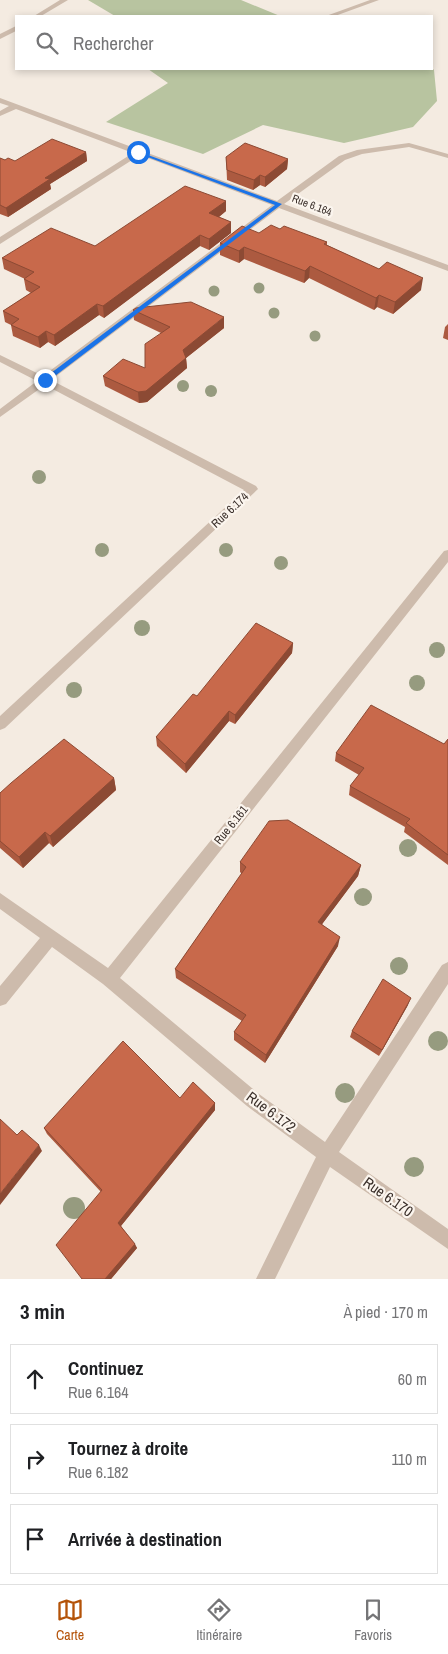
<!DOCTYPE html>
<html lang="fr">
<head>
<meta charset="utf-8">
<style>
  :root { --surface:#fff; --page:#f6f6f6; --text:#202124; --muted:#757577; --line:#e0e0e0; --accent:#b45309 }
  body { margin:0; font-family:"Archivo Narrow",sans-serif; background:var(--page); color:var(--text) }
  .stop { position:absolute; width:15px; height:15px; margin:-11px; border:4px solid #1a73e8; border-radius:50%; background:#fff }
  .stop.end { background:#1a73e8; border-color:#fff; box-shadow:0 1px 5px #0008 }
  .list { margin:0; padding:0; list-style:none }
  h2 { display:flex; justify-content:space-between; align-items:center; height:65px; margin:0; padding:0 20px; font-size:21px }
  h2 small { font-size:16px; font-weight:400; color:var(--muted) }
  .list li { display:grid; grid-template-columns:32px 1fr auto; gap:15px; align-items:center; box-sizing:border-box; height:70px; margin:0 10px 10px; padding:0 10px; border:1px solid var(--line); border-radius:0px }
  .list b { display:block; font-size:19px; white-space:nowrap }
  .list p { margin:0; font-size:16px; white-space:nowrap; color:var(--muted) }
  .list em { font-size:16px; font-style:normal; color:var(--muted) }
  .icon { flex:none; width:28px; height:28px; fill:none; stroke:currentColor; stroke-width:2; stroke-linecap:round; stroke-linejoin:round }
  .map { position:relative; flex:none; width:448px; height:1279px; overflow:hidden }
  .search { position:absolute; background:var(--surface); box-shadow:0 2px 8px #0003; left:15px; right:15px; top:15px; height:55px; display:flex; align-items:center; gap:12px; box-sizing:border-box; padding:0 18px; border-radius:0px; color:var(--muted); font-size:19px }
  .sheet { height:305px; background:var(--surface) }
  nav { display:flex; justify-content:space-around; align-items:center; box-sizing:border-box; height:70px; border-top:1px solid var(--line); background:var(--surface); font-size:14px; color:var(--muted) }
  nav a { display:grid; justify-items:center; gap:2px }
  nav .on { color:var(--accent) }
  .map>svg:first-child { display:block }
  .green { fill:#b8c4a0 }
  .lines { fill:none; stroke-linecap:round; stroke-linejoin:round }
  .minor { fill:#cdbbac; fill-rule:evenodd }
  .tree { fill:#969b7f }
  .wall { fill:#ac5a40 }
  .shaded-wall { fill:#8c4a34 }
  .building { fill:#c8694b; stroke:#8c4a34 }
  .route { fill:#1a73e8 }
  .labels { text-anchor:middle; stroke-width:4.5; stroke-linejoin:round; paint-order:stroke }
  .far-street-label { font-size:11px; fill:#3b302b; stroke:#fbf5ee }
  .street-label { font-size:12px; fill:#3b302b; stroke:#fbf5ee }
  .near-street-label { font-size:15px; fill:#3b302b; stroke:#fbf5ee }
</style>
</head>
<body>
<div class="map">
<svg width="448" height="1279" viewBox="0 0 448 1279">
  <rect width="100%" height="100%" fill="#f4ebe1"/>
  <path class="green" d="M88 0H241L280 16H115Z
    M432 68 434 70 437 101 413 127 344 143 263 125 203 154 106 122 168 83 148 69Z"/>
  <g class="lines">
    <path class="minor" d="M60 0H68L41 16H34Z
      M370 0H379L335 16H326Z
      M16 26V31L0 39V34Z
      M0 98 277 201 339 156 357 150 409 143 448 154V158L409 147 362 154 345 160 284 204 448 265V271L279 208 51 380 256 486 258 489 5 728 0 730V716L244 490 45 385 0 417V409L37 381 0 362V355L43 376 272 205 140 155 0 244V237L133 153 16 109 0 116V111L9 106 0 103Z
      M448 550V562L120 978 259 1094 325 1142 442 965 448 962V984L339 1152 448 1229V1249L330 1167 275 1279H256L316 1157 247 1106 103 984 52 947 6 1004 0 1006V986L40 938 0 909V893L108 968 444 551Z"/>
  </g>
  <g class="tree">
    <circle cx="259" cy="288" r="5.5"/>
    <circle cx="214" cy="291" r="5.5"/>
    <circle cx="274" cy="313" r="5.5"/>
    <circle cx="315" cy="336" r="5.5"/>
    <circle cx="183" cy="386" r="6"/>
    <circle cx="211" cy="391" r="6"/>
    <circle cx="39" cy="477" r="7"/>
    <circle cx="102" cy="550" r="7"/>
    <circle cx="226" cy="550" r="7"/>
    <circle cx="281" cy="563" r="7"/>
    <circle cx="142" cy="628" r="8"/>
    <circle cx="437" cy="650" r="8"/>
    <circle cx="417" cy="683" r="8"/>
    <circle cx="74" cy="690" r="8"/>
    <circle cx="408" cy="848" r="9"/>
    <circle cx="363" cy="897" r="9"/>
    <circle cx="399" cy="966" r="9"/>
    <circle cx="438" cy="1041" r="10"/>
    <circle cx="345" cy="1093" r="10"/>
    <circle cx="414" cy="1167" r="10"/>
    <circle cx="74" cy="1208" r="11"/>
  </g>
  <path class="wall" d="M86 152 87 161 50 184 51 189 8 217 0 214V158L5 160 15 161Z
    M226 157 288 159 287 169 265 187 260 185 253 190 227 180Z
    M226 201V211L219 217 231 222V233L209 250 200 246 104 318 99 315 55 346 48 342 40 348 13 336 11 325 5 322 3 311 31 293 26 290 24 279H25L4 269 2 258 95 246Z
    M280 229 327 242V245L421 290 393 314 377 307 374 310 309 278 304 283 244 259 239 263 220 255V243Z
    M133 310 224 328 186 358 187 368 147 402 139 403 105 386 103 376 145 368 161 333 134 320Z
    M448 324V340L443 338 445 327Z
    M293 643 292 653 235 724 229 721 186 773 157 746 156 737 197 696Z
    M448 739V865L404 832 405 827 349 795 350 786 359 775 335 761 336 753 444 744Z
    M114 778 116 790 53 847 49 843 23 868 0 848V793Z
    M240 862 361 865 358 876 322 924 338 946 265 1063 234 1040V1032L242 1021 176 978 175 969 242 874 240 872Z
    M408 1005 379 1056 350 1037 352 1031Z
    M180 1098 215 1103V1110L121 1226 137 1248 111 1279H82L101 1192 47 1134 44 1128Z"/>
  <path class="shaded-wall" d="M86 152 87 161 50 184 51 189 8 217 6 208 45 178Z
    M288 159 287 169 265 187V177Z
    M260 175V185L253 190 254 180Z
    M226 201V211L210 224 209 213Z
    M231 222V233L209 250V239Z
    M200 235V246L104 318 103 306Z
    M244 247V259L239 263V251Z
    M310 266 309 278 304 283 305 271Z
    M423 278 421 290 393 314 395 302Z
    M379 295 377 307 374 310 376 298Z
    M97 304 99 315 55 346 54 335Z
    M224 317V328L186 358 187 368 147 402 139 403 138 392 183 350Z
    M46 331 48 342 40 348 38 337Z
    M293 643 292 653 235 724V715Z
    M229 711V721L186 773 185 764Z
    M114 778 116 790 53 847 50 836Z
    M45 832 49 843 23 868 19 857Z
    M361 865 358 876 317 931 318 922Z
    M340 937 338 946 265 1063 266 1055Z
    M411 998 408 1005 379 1056 382 1050Z
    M215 1103V1110L120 1227 118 1223Z
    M39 1145 42 1151 0 1205V1194Z
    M135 1244 137 1248 111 1279H105Z"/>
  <path class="building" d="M52 139 86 152 45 178 50 179 6 208 0 205V158L5 160 8 158 15 161Z
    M245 143 288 159 265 177 260 175 254 180 227 170 226 157Z
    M185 186 226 201 209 213 231 222 209 239 200 235 103 306 97 304 54 335 46 331 38 337 11 325 19 319 3 311 40 287 24 279 34 272 2 258 51 228 95 246Z
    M271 225 280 229 284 226 327 242 324 244 379 269 387 262 423 278 395 302 379 295 376 298 310 266 305 271 244 247 239 251 220 243 242 226 259 233Z
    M191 302 224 317 183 350 186 358 146 391 138 392 103 376 123 359 145 368V344L170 327 133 310 136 308Z
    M256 623 293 643 235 715 229 711 185 764 156 737 193 694 197 696Z
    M371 705 444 744 448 739V855L406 823 410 819 350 786 364 768 336 753Z
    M64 739 114 778 50 836 45 832 19 857 0 841V793L11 783Z
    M288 820 361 865 318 922 340 937 266 1055 234 1032 246 1015 175 969 246 867 240 862 269 821Z
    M383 979 411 998 382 1050 352 1031Z
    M123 1041 180 1098 193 1082 215 1103 118 1223 135 1244 105 1279H82L56 1245 102 1190 44 1128Z
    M0 1119 17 1135 22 1130 39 1145 0 1194Z"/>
  <path class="route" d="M137 151 282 204 47 382H43V379L275 205 137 153Z"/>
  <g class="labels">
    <g class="far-street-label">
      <text transform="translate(312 205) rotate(21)" y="4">Rue 6.164</text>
    </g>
    <g class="street-label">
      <text transform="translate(230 510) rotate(-43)" y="4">Rue 6.174</text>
      <text transform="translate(231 825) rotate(-51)" y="4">Rue 6.161</text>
    </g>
    <g class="near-street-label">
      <text transform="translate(271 1112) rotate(37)" y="5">Rue 6.172</text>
      <text transform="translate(388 1197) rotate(35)" y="5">Rue 6.170</text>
    </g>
  </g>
</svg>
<div class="stop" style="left:138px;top:152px"></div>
<div class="stop end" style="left:45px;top:380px"></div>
<div class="search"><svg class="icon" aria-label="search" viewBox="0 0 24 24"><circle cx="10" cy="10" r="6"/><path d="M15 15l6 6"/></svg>Rechercher</div>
</div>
<section class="sheet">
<h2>3 min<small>À pied · 170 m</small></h2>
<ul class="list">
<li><svg class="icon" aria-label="ahead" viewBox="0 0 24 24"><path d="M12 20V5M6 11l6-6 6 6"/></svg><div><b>Continuez</b><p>Rue 6.164</p></div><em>60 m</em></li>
<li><svg class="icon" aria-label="right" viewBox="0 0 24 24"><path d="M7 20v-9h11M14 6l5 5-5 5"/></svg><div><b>Tournez à droite</b><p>Rue 6.182</p></div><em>110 m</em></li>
<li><svg class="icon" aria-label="arrive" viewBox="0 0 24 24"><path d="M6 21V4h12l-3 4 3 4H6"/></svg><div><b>Arrivée à destination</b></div></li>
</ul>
</section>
<nav>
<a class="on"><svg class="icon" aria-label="map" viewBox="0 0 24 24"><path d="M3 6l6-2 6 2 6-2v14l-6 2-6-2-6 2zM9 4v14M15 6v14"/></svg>Carte</a>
<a><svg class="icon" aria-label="directions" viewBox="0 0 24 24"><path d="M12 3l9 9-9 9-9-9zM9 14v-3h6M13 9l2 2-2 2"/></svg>Itinéraire</a>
<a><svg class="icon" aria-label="saved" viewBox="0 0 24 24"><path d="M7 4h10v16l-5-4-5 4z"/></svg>Favoris</a>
</nav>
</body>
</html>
